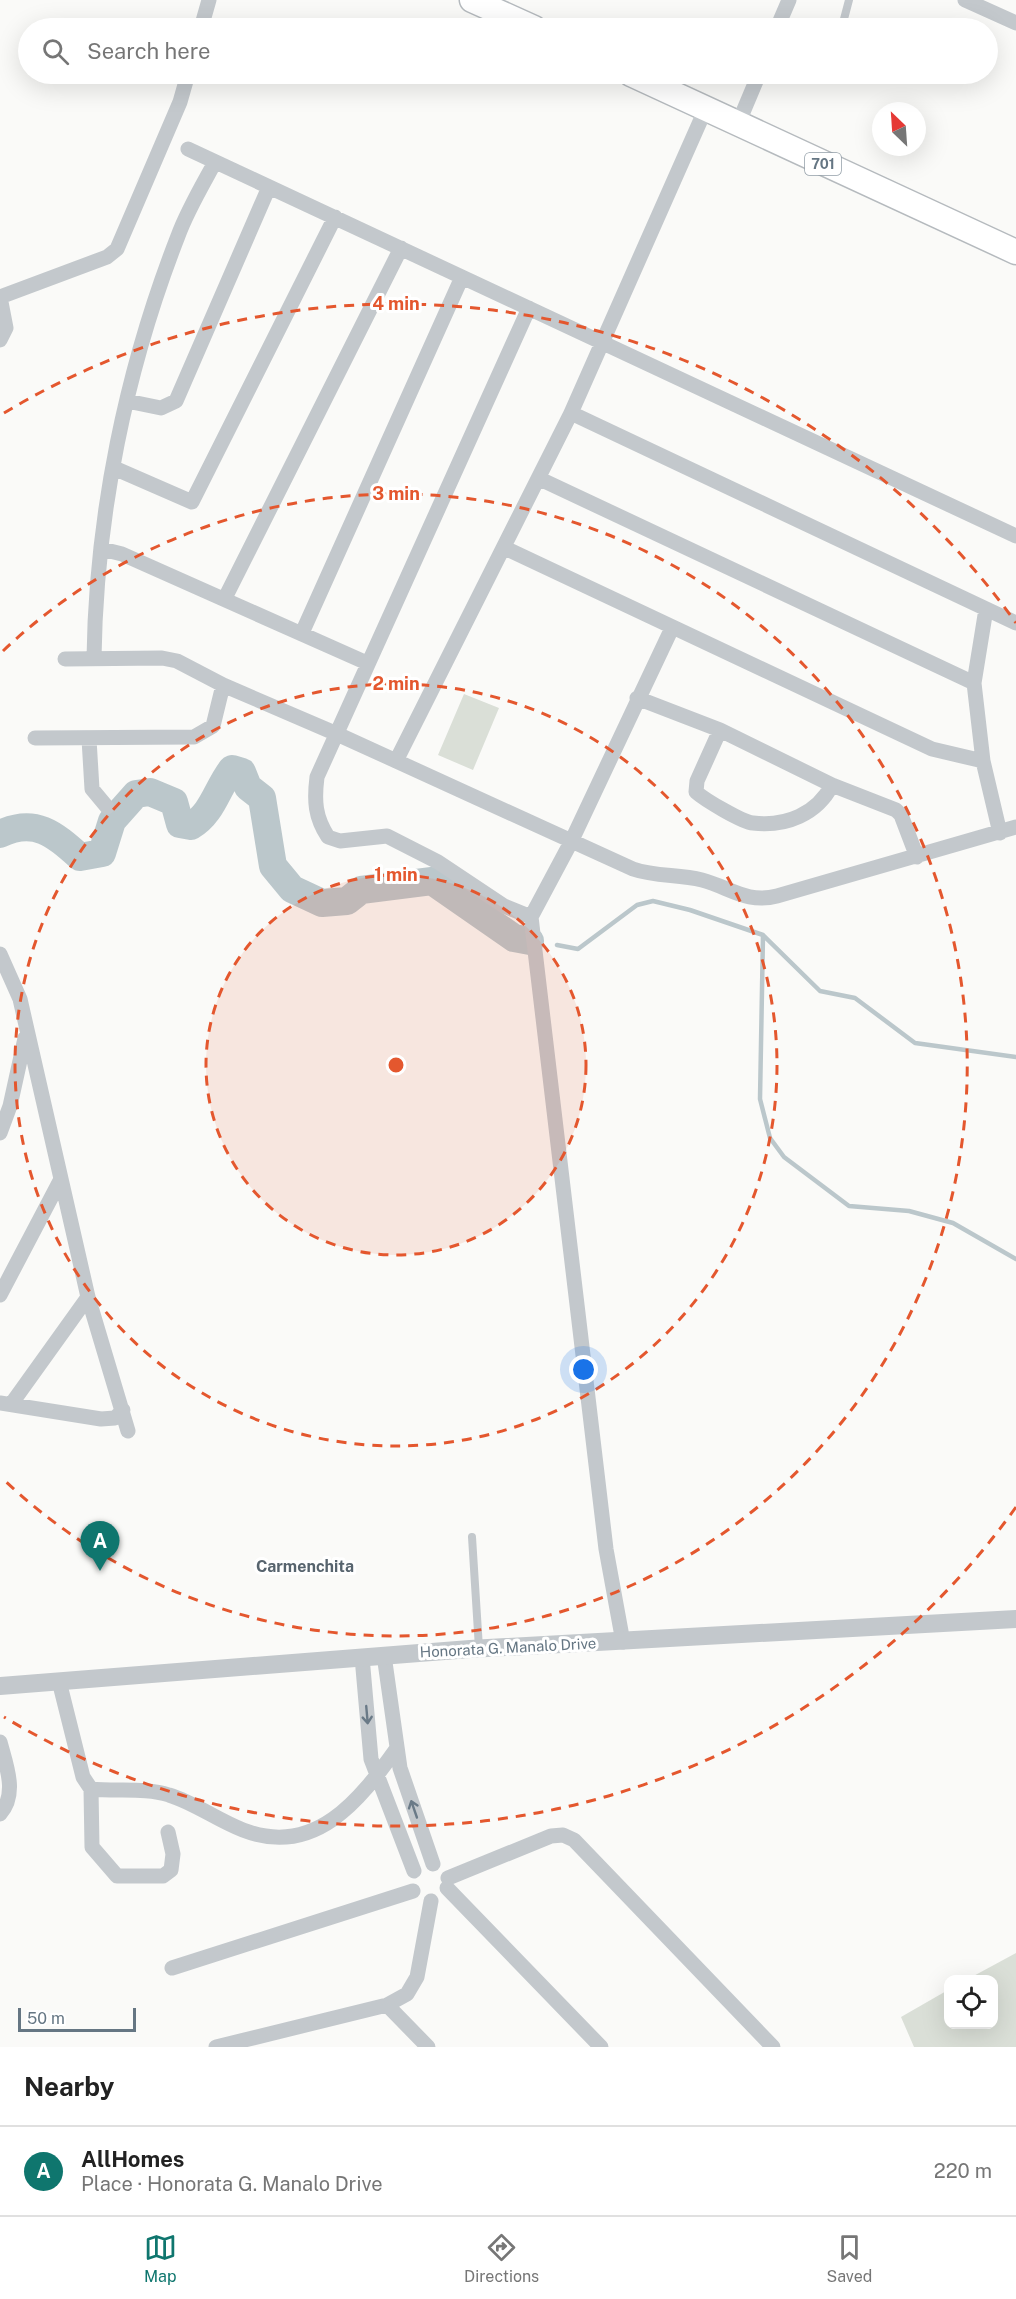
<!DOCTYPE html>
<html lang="en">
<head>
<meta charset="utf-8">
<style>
  :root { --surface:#fff; --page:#f2f2f2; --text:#222; --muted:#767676; --line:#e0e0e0; --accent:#0f766e }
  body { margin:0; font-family:"Public Sans",sans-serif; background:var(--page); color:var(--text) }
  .controls { position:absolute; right:18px; bottom:18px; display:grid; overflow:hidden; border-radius:12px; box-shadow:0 6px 24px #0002 }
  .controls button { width:54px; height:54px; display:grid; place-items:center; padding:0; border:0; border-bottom:2px solid var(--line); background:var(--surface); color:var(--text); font:30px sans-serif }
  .compass { position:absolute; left:872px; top:102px; width:54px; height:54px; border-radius:50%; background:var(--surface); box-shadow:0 6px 24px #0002; rotate:335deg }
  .scale { position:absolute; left:18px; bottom:15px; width:118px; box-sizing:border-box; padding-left:6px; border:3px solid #657683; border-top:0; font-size:16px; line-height:21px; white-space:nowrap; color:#657683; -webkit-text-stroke:4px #fff; paint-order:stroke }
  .you { position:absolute; left:584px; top:1370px; width:21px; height:21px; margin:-15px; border:4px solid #fff; border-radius:50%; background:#1a73e8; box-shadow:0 0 0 9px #1a73e833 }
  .badge { display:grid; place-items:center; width:39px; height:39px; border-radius:50%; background:var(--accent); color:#fff; font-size:20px; font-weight:700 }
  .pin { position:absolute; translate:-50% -50px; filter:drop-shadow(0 2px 3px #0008) }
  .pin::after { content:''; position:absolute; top:32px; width:21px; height:18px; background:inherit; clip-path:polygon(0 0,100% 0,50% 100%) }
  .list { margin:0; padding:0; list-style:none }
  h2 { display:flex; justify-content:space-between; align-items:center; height:78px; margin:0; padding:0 24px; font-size:26px }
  h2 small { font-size:20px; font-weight:400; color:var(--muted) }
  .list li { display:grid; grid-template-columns:39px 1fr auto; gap:18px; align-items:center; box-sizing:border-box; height:90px; padding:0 24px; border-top:2px solid var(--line) }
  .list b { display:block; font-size:22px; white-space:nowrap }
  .list p { margin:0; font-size:20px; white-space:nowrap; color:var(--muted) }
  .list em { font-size:20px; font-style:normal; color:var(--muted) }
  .icon { flex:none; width:33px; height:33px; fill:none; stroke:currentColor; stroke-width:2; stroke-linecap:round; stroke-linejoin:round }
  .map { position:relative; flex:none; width:1016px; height:2047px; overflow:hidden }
  .search { position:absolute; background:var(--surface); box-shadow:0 6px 24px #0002; left:18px; right:18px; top:18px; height:66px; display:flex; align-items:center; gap:15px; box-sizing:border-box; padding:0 21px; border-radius:33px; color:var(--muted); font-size:22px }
  .sheet { height:168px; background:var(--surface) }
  nav { display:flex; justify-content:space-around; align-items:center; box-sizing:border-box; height:84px; border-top:2px solid var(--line); background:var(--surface); font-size:16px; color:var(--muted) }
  nav a { display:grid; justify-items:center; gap:3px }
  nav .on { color:var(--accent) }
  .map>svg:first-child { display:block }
  .green { fill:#dadfd7 }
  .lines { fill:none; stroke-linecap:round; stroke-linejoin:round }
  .stream { stroke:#bbc7cb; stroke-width:4.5 }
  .river { stroke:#bbc7cb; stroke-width:28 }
  .primary-casing { stroke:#b5babe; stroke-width:27 }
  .service { stroke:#c3c8cc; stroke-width:8 }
  .minor { stroke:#c3c8cc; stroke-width:15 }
  .tertiary { stroke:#c3c8cc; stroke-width:18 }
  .primary { stroke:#fff; stroke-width:24 }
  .oneway { stroke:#6a7a87 }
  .ring { fill:none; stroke:#e4572e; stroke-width:3; stroke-dasharray:10 8 }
  .labels { text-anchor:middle; stroke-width:6; stroke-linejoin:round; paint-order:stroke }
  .shield { fill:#fff; stroke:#939fa8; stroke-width:1.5 }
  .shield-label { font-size:14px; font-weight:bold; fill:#657683 }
  .street-label { font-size:15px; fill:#657683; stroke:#fff }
  .neighbourhood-label { font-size:16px; font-weight:bold; fill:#57646e; stroke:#fff }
  .centre { fill:#e4572e; stroke:#fff; stroke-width:3 }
  .ring-label { font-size:18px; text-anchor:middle; font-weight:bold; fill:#e4572e; stroke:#fff; stroke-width:6; stroke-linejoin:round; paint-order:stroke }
</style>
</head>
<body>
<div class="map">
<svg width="1016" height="2047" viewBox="0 0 1016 2047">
  <rect width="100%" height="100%" fill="#fafaf8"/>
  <path class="green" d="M464 694 499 708 473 770 438 755Z
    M1016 1953V2047H914L901 2017 948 1990V2024H994V1980L968 1979Z"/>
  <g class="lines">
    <path class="stream" d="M763 935 760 1099 770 1138 784 1157 849 1206 909 1211 953 1223 1016 1259
      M557 945 578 949 637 905 653 901 690 910 763 935 820 991 855 998 915 1043 1016 1057"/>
    <path class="river" d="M0 834C35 817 54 834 80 857L102 853 112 821 136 794 150 792 174 802 180 824 191 826C213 813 217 788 232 769L242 772 248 787 262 798 273 866 292 889 322 903 347 901 361 890 432 881 514 938 530 941"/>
    <g class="primary-casing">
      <path id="primary" d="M472 0 534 28
        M631 74 1016 252"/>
    </g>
    <path class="service" d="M844 19 849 0
      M472 1537 479 1648"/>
    <path class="minor" d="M965 0 1016 23
      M201 28 209 0
      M777 28 789 0
      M738 124 759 74
      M188 149 1016 536
      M0 297 107 257 117 249 180 102 188 74
      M529 308 317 777C314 801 315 817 328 837L340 841 387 836 438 862 504 906 531 917
      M0 340 6 328 0 297
      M127 401 161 408 176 401 269 187
      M571 413 1016 623
      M114 468 192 502 335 217
      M540 479 974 683
      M505 548 932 749 983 761
      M102 549 122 554 367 663
      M225 598 401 248
      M986 609 974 683 983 761 1000 833
      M302 633 462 277
      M94 658C96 515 126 369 178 236 187 211 202 186 215 162
      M65 659 162 658 177 661 223 685 337 734 633 869C656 877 678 874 702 880 729 887 747 904 777 896L1016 827
      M637 698 720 730 832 785 896 810 901 815 917 857
      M720 730 697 781 696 792C705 800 742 822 753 823 786 827 817 814 832 785
      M35 738 194 737 213 726 223 685
      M89 739 92 789 107 807
      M396 761 571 413 706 108
      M0 954 20 999 88 1297 128 1431
      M0 1133 10 1106 25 1038
      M0 1295 61 1179
      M0 1403 101 1419 115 1418 123 1410
      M12 1403 88 1297
      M623 1642 606 1549 531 917 571 842 672 628
      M384 1655 400 1768 433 1864
      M362 1657 371 1759 414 1871
      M59 1681 83 1777 91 1789C116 1792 145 1787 169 1795 195 1803 217 1820 243 1830 315 1858 360 1800 397 1748
      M0 1742C6 1765 18 1794 0 1814
      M91 1789 92 1847 117 1876H163L171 1870 173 1854 168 1832
      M448 1878 551 1836 563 1835 574 1840 773 2047
      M447 1888 601 2047
      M172 1968 413 1891
      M387 2005 428 2047
      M216 2047 387 2005 407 1994 417 1977 431 1901"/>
    <path class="tertiary" d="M0 1686 470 1649 1016 1619"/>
    <use href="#primary" class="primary"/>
  </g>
  <defs><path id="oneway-shaft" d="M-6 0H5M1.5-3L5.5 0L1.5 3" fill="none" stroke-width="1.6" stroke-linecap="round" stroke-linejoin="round" transform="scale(1.5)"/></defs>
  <g class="oneway">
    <use href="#oneway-shaft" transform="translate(367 1715) rotate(85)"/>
    <use href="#oneway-shaft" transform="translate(414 1809) rotate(-109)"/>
  </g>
  <circle cx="396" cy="1065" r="190" fill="#e4572e" fill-opacity=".12"/>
  <g class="ring">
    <circle cx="396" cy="1065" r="190"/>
    <circle cx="396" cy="1065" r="381"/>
    <path d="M3 651A571 571 0 1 1 3 1479"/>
    <path d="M1016 1507A761 761 0 0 1 4 1717M4 413A761 761 0 0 1 1016 623"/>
  </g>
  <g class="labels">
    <rect class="shield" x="805" y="153" width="36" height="22" rx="4.5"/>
    <g class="shield-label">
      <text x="823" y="169">701</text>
    </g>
    <g class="street-label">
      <text transform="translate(508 1648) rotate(-3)" y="5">Honorata G. Manalo Drive</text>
    </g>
    <g class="neighbourhood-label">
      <text x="305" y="1572">Carmenchita</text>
    </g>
  </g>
  <circle cx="396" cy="1065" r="9" class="centre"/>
  <g class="ring-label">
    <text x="396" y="310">4 min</text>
    <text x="396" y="500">3 min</text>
    <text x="396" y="690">2 min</text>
    <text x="396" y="881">1 min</text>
  </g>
</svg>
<div class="controls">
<button><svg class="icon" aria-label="locate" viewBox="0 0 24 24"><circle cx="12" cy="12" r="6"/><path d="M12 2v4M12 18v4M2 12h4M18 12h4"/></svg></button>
</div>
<svg class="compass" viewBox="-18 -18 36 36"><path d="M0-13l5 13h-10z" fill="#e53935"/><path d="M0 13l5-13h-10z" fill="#767676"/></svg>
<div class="scale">50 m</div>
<div class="you"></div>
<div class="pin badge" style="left:100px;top:1571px">A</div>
<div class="search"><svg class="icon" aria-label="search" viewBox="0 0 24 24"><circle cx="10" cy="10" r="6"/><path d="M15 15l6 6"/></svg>Search here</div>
</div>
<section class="sheet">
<h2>Nearby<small></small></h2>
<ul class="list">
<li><span class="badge">A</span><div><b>AllHomes</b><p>Place · Honorata G. Manalo Drive</p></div><em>220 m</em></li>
</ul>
</section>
<nav>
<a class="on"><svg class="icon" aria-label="map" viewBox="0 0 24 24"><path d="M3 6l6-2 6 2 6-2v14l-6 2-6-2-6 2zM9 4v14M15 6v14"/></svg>Map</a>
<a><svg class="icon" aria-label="directions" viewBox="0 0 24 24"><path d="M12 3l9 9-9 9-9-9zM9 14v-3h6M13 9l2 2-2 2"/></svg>Directions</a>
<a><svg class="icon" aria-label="saved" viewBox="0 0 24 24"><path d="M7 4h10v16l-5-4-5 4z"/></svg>Saved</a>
</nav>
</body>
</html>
